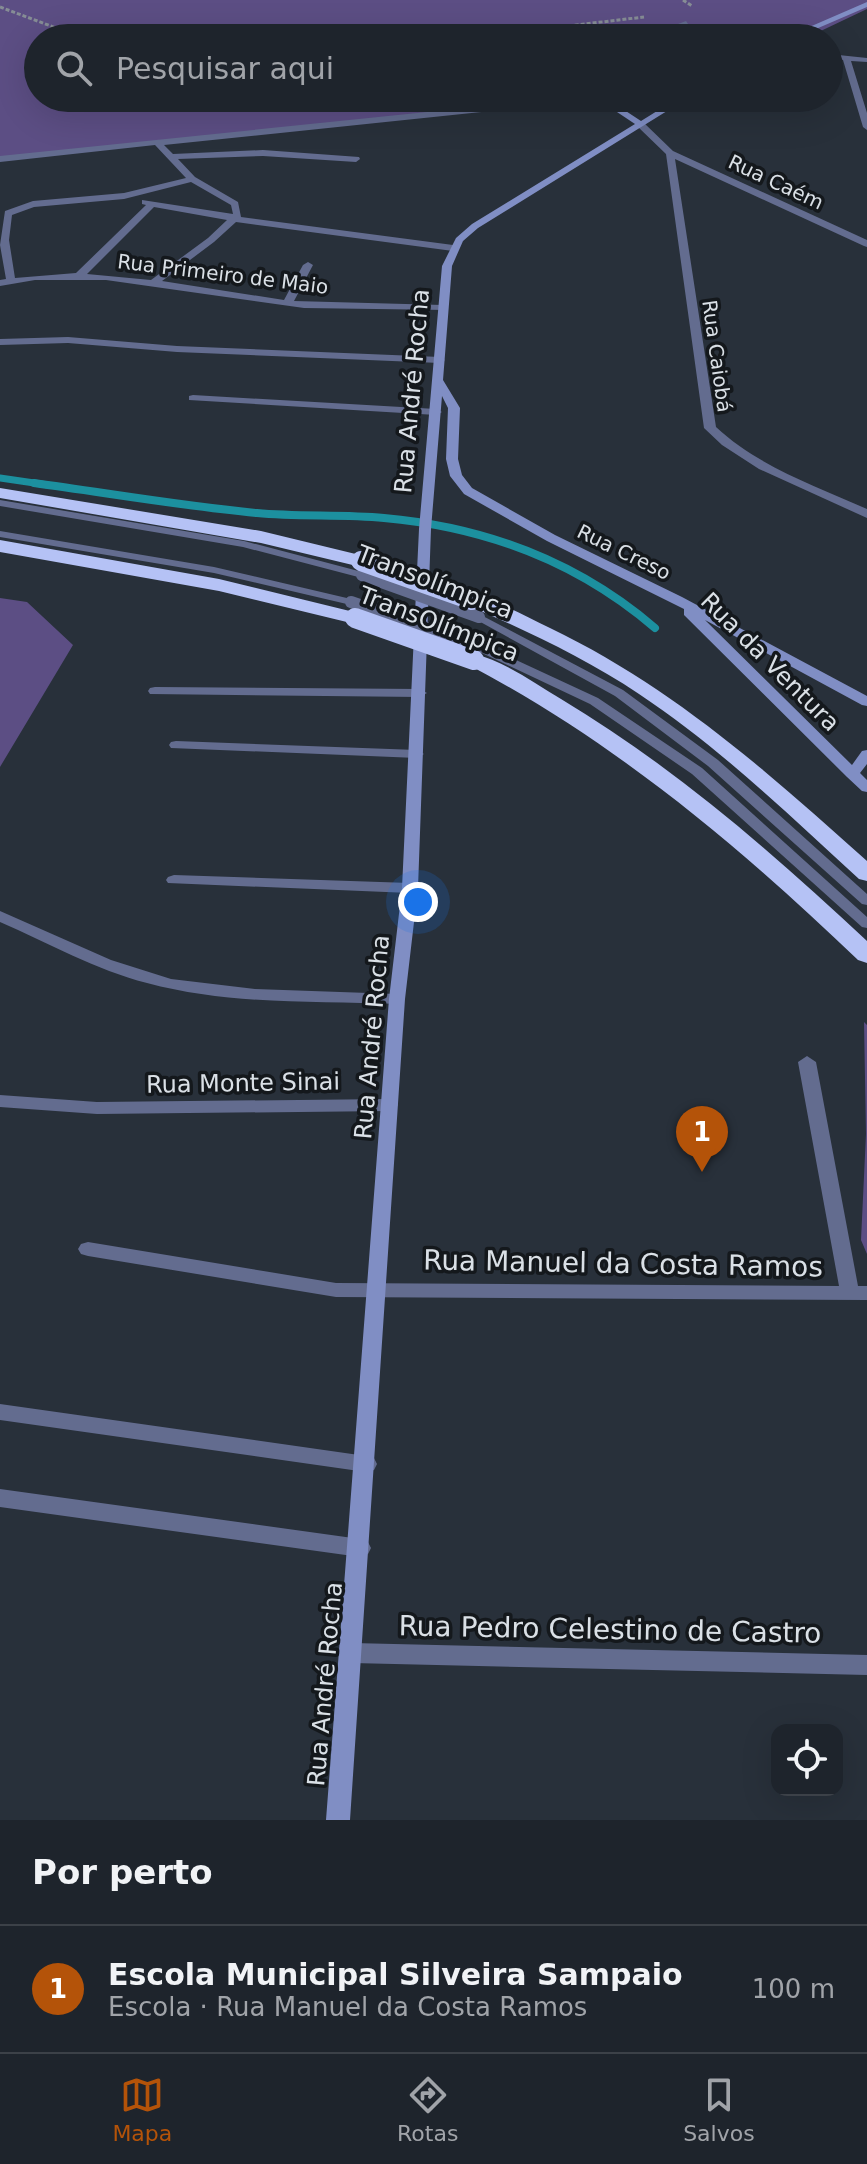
<!DOCTYPE html>
<html lang="pt">
<head>
<meta charset="utf-8">
<style>
  :root { --surface:#1e242c; --page:#2b3038; --text:#f1f3f6; --muted:#a1a4a9; --line:#3c4148; --accent:#b45309 }
  body { margin:0; font-family:"DejaVu Sans",sans-serif; background:var(--page); color:var(--text) }
  .controls { position:absolute; right:24px; bottom:24px; display:grid; overflow:hidden; border-radius:16px; box-shadow:0 8px 32px #0002 }
  .controls button { width:72px; height:72px; display:grid; place-items:center; padding:0; border:0; border-bottom:2px solid var(--line); background:var(--surface); color:var(--text); font:40px sans-serif }
  .you { position:absolute; left:418px; top:902px; width:28px; height:28px; margin:-20px; border:6px solid #fff; border-radius:50%; background:#1a73e8; box-shadow:0 0 0 12px #1a73e833 }
  .badge { display:grid; place-items:center; width:52px; height:52px; border-radius:50%; background:var(--accent); color:#fff; font-size:26px; font-weight:700 }
  .pin { position:absolute; translate:-50% -66px; filter:drop-shadow(0 2px 4px #0008) }
  .pin::after { content:''; position:absolute; top:42px; width:28px; height:24px; background:inherit; clip-path:polygon(0 0,100% 0,50% 100%) }
  .list { margin:0; padding:0; list-style:none }
  h2 { display:flex; justify-content:space-between; align-items:center; height:104px; margin:0; padding:0 32px; font-size:34px }
  h2 small { font-size:26px; font-weight:400; color:var(--muted) }
  .list li { display:grid; grid-template-columns:52px 1fr auto; gap:24px; align-items:center; box-sizing:border-box; height:128px; padding:0 32px; border-top:2px solid var(--line) }
  .list b { display:block; font-size:30px; white-space:nowrap }
  .list p { margin:0; font-size:26px; white-space:nowrap; color:var(--muted) }
  .list em { font-size:26px; font-style:normal; color:var(--muted) }
  .icon { flex:none; width:44px; height:44px; fill:none; stroke:currentColor; stroke-width:2; stroke-linecap:round; stroke-linejoin:round }
  .map { position:relative; flex:none; width:867px; height:1820px; overflow:hidden }
  .search { position:absolute; background:var(--surface); box-shadow:0 8px 32px #0002; left:24px; right:24px; top:24px; height:88px; display:flex; align-items:center; gap:20px; box-sizing:border-box; padding:0 28px; border-radius:44px; color:var(--muted); font-size:30px }
  .sheet { height:232px; background:var(--surface) }
  nav { display:flex; justify-content:space-around; align-items:center; box-sizing:border-box; height:112px; border-top:2px solid var(--line); background:var(--surface); font-size:22px; color:var(--muted) }
  nav a { display:grid; justify-items:center; gap:4px }
  nav .on { color:var(--accent) }
  .map>svg:first-child { display:block }
  .green { fill:#5c4e84 }
  .lines { fill:none; stroke-linecap:round; stroke-linejoin:round }
  .stream-far1 { stroke:#1c909f; stroke-width:7 }
  .stream { stroke:#1c909f; stroke-width:8 }
  .path { stroke:#868d95; stroke-width:3; stroke-dasharray:4 2; stroke-linecap:butt }
  .lane { fill:#636c8f; fill-rule:evenodd }
  .street { fill:#636c8f; fill-rule:evenodd }
  .secondary { fill:#808ec4; fill-rule:evenodd }
  .highway { fill:#b5c2f5; fill-rule:evenodd }
  .lane-bridge { stroke:#636c8f; stroke-width:12 }
  .highway-bridge { stroke:#b5c2f5; stroke-width:20 }
  .labels { text-anchor:middle; stroke-width:7; stroke-linejoin:round; paint-order:stroke }
  .far-street-label { font-size:20px; fill:#dae0e6; stroke:#14181c }
  .street-label { font-size:24px; fill:#dae0e6; stroke:#14181c }
  .near-street-label { font-size:28px; fill:#dae0e6; stroke:#14181c }
</style>
</head>
<body>
<div class="map">
<svg width="867" height="1820" viewBox="0 0 867 1820">
  <rect width="100%" height="100%" fill="#28303a"/>
  <path class="green" d="M0 0H867V9L806 38H38V98H602L0 159Z
    M0 598 27 602 73 645 0 767Z
    M864 1022 867 1025V1254L861 1240 866 1134Z"/>
  <g class="lines">
    <path class="stream-far1" d="M0 478 48 485"/>
    <path class="stream" d="M34 483C108 493 182 506 257 513 299 517 342 514 384 518 485 527 578 562 655 628"/>
    <path class="path" d="M683 0 692 6
      M0 7 83 38
      M541 38 542 29 644 17"/>
    <path class="lane" d="M686 21 688 24 650 38H641Z
      M0 500 244 541 366 573 368 575 362 578 243 547 0 506Z
      M0 531 214 567 351 599 357 602 351 605 214 573 0 537Z
      M479 614 623 690 718 760 867 894V905L862 904 708 766 615 696 475 619V615Z
      M473 640 598 698 702 768 867 917V928L862 927 692 774 590 704 469 647V641Z"/>
    <path class="street" d="M829 54 867 58V62L851 61 867 113V130L863 127 843 60 829 58Z
      M563 98H591L587 101 164 145 173 154 263 150 359 157 360 159 356 162 263 156 178 159 195 177 238 202 241 217 453 245 458 248 453 251 236 222 214 242 162 281 284 300 303 265 308 262 313 265 294 301 443 305 447 306V310L304 308 106 280H35L0 286V280L6 279 0 245 5 211 33 201 124 193 186 178 155 145 0 162V156ZM191 182 231 205 233 214 142 200V204L146 205 76 273 15 278 9 240 12 215 34 207 124 199ZM154 207 227 220 208 238 151 280 87 274Z
      M637 122H643L673 151 867 240V247L864 246 675 159 716 427C759 467 814 485 867 509V518L759 469 722 445 704 428 666 154 637 126Z
      M68 337 177 346 440 357 445 360 440 363 177 352 68 343 0 345V339Z
      M193 395 436 409 442 412 436 415 189 400V396Z
      M155 687 420 689 427 693 420 697 150 694 148 691 150 688Z
      M176 741 417 750 424 754 417 758 171 748 169 745 171 742Z
      M174 875 410 883 418 888 410 893 168 883 166 880 168 877Z
      M0 911 111 960 171 979 255 989 397 994 405 999 397 1004C313 1001 229 1005 147 983 96 970 48 943 0 922Z
      M807 1056 816 1062 858 1286H867V1300L336 1297 88 1256 81 1254 78 1249 81 1244 88 1242 336 1283 839 1286 798 1062Z
      M0 1095 97 1102 389 1099 395 1101 398 1105 395 1109 389 1111 97 1114 0 1107Z
      M0 1404 366 1456 374 1458 377 1464 374 1470 366 1472 0 1420Z
      M0 1489 360 1539 368 1542 371 1548 368 1554 360 1557 0 1507Z
      M352 1643 867 1655V1675L352 1663 344 1660 340 1653 344 1646Z"/>
    <path class="secondary" d="M867 2V7L795 38H784Z
      M596 98H606L641 121 678 98H688L478 228 463 241 452 266 443 380 460 408 458 459 462 475 472 488 555 535 682 597 867 696V706L862 705 705 620 852 765 862 751 867 750V764L860 773 867 780V792L862 791 847 777 684 615V609L547 541 464 494 450 476 446 459 448 408 442 396 431 529 418 888 405 999 350 1820H326L389 999 402 888 419 529 442 266 456 238 472 224 635 124Z"/>
    <path class="highway" d="M0 488 261 531 368 557 371 561 361 567 261 543 0 498Z
      M0 540 219 579 362 614 365 618 355 624 219 591 0 552Z
      M472 594C499 601 525 616 550 628 671 686 768 772 867 861V881L859 879C788 814 719 747 639 694 585 658 525 630 465 604L462 600 465 596Z
      M474 654C504 661 534 683 561 699 673 766 772 852 867 941V963L858 960C738 845 615 742 467 664L464 660 467 656Z"/>
    <path class="lane-bridge" d="M362 575 479 617
      M351 602 473 644"/>
    <path class="highway-bridge" d="M361 561 472 600
      M355 618 474 660"/>
  </g>
  <g class="labels">
    <g class="far-street-label">
      <text transform="translate(776 182) rotate(25)" y="7">Rua Caém</text>
      <text transform="translate(223 274) rotate(7)" y="7">Rua Primeiro de Maio</text>
      <text transform="translate(717 356) rotate(82)" y="7">Rua Caiobá</text>
      <text transform="translate(624 552) rotate(26)" y="7">Rua Creso</text>
    </g>
    <g class="street-label">
      <text transform="translate(412 391) rotate(-85)" y="8">Rua André Rocha</text>
      <text transform="translate(435 582) rotate(21)" y="8">Transolímpica</text>
      <text transform="translate(439 624) rotate(21)" y="8">TransOlímpica</text>
      <text transform="translate(770 662) rotate(45)" y="8">Rua da Ventura</text>
      <text transform="translate(372 1037) rotate(-85)" y="8">Rua André Rocha</text>
      <text transform="translate(243 1083) rotate(-1)" y="8">Rua Monte Sinai</text>
      <text transform="translate(325 1684) rotate(-85)" y="8">Rua André Rocha</text>
    </g>
    <g class="near-street-label">
      <text transform="translate(623 1263) rotate(1)" y="10">Rua Manuel da Costa Ramos</text>
      <text transform="translate(610 1629) rotate(1)" y="10">Rua Pedro Celestino de Castro</text>
    </g>
  </g>
</svg>
<div class="controls">
<button><svg class="icon" aria-label="locate" viewBox="0 0 24 24"><circle cx="12" cy="12" r="6"/><path d="M12 2v4M12 18v4M2 12h4M18 12h4"/></svg></button>
</div>
<div class="you"></div>
<div class="pin badge" style="left:702px;top:1172px">1</div>
<div class="search"><svg class="icon" aria-label="search" viewBox="0 0 24 24"><circle cx="10" cy="10" r="6"/><path d="M15 15l6 6"/></svg>Pesquisar aqui</div>
</div>
<section class="sheet">
<h2>Por perto<small></small></h2>
<ul class="list">
<li><span class="badge">1</span><div><b>Escola Municipal Silveira Sampaio</b><p>Escola · Rua Manuel da Costa Ramos</p></div><em>100 m</em></li>
</ul>
</section>
<nav>
<a class="on"><svg class="icon" aria-label="map" viewBox="0 0 24 24"><path d="M3 6l6-2 6 2 6-2v14l-6 2-6-2-6 2zM9 4v14M15 6v14"/></svg>Mapa</a>
<a><svg class="icon" aria-label="directions" viewBox="0 0 24 24"><path d="M12 3l9 9-9 9-9-9zM9 14v-3h6M13 9l2 2-2 2"/></svg>Rotas</a>
<a><svg class="icon" aria-label="saved" viewBox="0 0 24 24"><path d="M7 4h10v16l-5-4-5 4z"/></svg>Salvos</a>
</nav>
</body>
</html>
